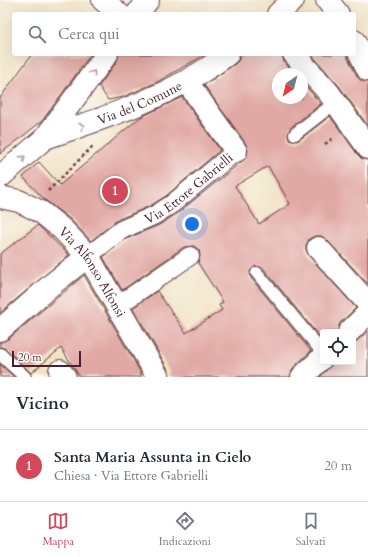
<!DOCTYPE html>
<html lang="it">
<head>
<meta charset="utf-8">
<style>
  :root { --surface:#fff; --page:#f6f6f7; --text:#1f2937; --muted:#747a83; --line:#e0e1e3; --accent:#d1495b }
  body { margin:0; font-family:Cardo,serif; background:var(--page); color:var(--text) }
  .controls { position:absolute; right:12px; bottom:12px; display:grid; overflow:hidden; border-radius:4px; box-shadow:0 4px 16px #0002 }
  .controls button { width:36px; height:36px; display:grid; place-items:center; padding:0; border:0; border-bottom:1px solid var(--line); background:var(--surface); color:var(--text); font:20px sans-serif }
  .compass { position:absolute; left:272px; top:68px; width:36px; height:36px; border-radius:50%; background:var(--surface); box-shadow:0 4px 16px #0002; rotate:215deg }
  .scale { position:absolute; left:12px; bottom:10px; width:69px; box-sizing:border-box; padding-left:4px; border:2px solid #4a1f2b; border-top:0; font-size:11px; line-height:14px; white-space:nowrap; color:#4a1f2b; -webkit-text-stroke:3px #fdfcf7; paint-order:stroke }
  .you { position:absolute; left:192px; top:224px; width:14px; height:14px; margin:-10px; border:3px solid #fff; border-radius:50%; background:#1a73e8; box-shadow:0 0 0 6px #1a73e833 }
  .badge { display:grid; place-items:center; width:26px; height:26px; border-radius:50%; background:var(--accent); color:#fff; font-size:13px; font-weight:700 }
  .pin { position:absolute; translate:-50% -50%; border:2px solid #fff; box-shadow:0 1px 4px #0006 }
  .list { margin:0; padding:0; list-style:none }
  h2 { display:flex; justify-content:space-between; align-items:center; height:52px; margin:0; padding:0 16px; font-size:17px }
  h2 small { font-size:13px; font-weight:400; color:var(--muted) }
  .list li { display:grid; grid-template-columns:26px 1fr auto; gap:12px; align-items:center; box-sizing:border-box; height:72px; padding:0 16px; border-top:1px solid var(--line) }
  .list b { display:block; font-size:15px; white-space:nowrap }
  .list p { margin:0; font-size:13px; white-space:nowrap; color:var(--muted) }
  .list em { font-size:13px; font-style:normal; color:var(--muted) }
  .icon { flex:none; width:22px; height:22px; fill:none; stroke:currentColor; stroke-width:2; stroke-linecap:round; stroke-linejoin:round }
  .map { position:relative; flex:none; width:368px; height:377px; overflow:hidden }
  .search { position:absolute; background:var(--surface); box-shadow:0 4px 16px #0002; left:12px; right:12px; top:12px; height:44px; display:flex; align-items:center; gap:10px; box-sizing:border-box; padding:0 14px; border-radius:4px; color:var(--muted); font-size:15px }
  .sheet { height:124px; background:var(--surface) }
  nav { display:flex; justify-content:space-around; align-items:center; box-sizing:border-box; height:56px; border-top:1px solid var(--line); background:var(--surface); font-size:11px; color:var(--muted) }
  nav a { display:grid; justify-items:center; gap:2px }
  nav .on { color:var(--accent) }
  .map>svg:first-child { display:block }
  .building { fill:#e1a9a4; fill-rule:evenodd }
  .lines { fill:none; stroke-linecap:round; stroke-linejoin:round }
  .service-casing { stroke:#633c42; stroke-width:14 }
  .pedestrian-casing { stroke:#633c42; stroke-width:20 }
  .minor-casing { stroke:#633c42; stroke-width:24 }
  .path { stroke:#633c42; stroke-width:2.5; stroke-dasharray:3 3; stroke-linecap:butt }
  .service { stroke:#fff; stroke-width:12 }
  .pedestrian { stroke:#fff; stroke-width:18 }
  .minor { stroke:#fff; stroke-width:22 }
  .oneway { stroke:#ae9aa0 }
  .labels { text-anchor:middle; stroke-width:3; stroke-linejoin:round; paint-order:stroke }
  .street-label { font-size:13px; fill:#4a1f2b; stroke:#fdfcf7 }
</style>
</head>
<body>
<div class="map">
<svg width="368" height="377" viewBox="0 0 368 377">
  <rect width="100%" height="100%" fill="#fdfcf7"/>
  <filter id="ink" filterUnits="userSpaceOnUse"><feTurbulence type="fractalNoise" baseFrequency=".025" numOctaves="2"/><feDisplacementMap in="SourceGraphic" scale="8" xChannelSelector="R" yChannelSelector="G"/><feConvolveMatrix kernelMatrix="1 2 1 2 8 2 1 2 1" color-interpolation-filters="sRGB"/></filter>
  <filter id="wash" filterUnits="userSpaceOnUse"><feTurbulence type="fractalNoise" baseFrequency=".012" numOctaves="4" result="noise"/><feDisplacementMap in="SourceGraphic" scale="16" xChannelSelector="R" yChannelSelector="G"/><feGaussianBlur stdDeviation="0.9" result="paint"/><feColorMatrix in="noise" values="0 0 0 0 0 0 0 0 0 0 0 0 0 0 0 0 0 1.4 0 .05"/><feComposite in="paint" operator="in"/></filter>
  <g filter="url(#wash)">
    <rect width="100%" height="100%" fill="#f1e2c4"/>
    <g id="blocks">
      <path class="building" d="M32 54H91L42 121 0 154V98Z
        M119 54H206L157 82 123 97 108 100 99 86 117 61Z
        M240 54H282L284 62 295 74H278V98H302V82L321 104 290 128 288 135 289 139 296 141 299 140 330 116 358 155 362 159 368 160V284L327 240 321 236H315L309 239 306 245V250L309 256 356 308 340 323 337 332H323V341L263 268 255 266 250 271 251 278 311 351 293 368 290 377H170L169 371 133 308 157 291 186 333 222 310 219 305 223 302 198 263 200 256 199 250 194 246 184 247 122 290 103 257 126 239 159 225 178 213 247 157 248 150 246 144 204 85 235 64 239 60ZM268 166 290 204 259 224 235 186Z
        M311 54H346L357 76 361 81 368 82V126L339 86Z
        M182 97 220 150 166 196 150 206 117 220 91 241 70 219 45 200 23 177 39 162 60 185 139 118Z
        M38 225 69 255 0 313V254Z
        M84 275 141 373V377H80L61 348 31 373 5 348 0 347V342L8 339Z
        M368 331V377H320L334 362H353V344Z
        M0 364 14 377H0Z"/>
    </g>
  </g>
  <g filter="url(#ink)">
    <use href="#blocks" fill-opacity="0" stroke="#633c42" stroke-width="1"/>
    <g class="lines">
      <g class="service-casing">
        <path id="service" d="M295 134 336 102
          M257 273 323 353
          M0 354 25 377"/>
      </g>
      <g class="pedestrian-casing">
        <g id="pedestrian">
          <path id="s1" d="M88 256 121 230 155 215 172 204 236 151"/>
          <path d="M117 306 190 256"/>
        </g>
      </g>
      <g class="minor-casing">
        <g id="minor">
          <path d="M103 0 119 14"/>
          <path d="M327 0 338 14"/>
          <path d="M137 14 148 0"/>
          <path d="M278 14 293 0"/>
          <path d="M354 41 368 70"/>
          <path d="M294 54 329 93 368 148"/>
          <path d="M187 82 236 151"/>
          <path id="s2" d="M45 138C111 116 172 96 228 54"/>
          <path d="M0 177 45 138 107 54"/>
          <path id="s3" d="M0 197 19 201 41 212 62 229 88 256 158 377"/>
          <path d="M318 248 368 303"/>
          <path d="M0 330 51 285 88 256"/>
          <path d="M349 332 368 313"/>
          <path d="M60 371 65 377"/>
          <path d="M302 377 323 357"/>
        </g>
      </g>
      <path class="path" d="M325 144 333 138
        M48 191 93 146"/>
      <use href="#service" class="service"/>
      <use href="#pedestrian" class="pedestrian"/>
      <use href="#minor" class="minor"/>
    </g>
    <defs><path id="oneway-chevron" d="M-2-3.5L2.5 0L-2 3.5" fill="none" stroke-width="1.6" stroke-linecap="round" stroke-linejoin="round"/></defs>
    <g class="oneway">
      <use href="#oneway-chevron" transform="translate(93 73) rotate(-54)"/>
      <use href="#oneway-chevron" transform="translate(82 126) rotate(-18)"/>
      <use href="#oneway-chevron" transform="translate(23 158) rotate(-42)"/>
    </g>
  </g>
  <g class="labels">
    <g class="street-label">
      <text dy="5" stroke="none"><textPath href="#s2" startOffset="101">Via del Comune</textPath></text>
      <text dy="5" stroke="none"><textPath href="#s1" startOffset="122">Via Ettore Gabrielli</textPath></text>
      <text dy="5" stroke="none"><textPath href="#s3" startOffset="124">Via Alfonso Alfonsi</textPath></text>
    </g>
  </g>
</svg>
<div class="controls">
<button><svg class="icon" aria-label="locate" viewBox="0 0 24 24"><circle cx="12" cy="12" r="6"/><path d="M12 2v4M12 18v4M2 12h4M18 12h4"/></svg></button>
</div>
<svg class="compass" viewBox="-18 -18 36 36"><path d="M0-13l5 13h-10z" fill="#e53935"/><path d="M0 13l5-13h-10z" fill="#747a83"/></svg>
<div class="scale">20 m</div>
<div class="you"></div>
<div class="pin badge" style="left:115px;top:191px">1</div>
<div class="search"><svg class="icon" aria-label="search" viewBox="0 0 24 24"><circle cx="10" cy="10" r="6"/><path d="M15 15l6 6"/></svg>Cerca qui</div>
</div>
<section class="sheet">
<h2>Vicino<small></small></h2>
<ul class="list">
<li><span class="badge">1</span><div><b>Santa Maria Assunta in Cielo</b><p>Chiesa · Via Ettore Gabrielli</p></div><em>20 m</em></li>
</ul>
</section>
<nav>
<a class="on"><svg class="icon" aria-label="map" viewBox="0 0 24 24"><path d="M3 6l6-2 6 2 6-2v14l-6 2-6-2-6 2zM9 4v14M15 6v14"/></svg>Mappa</a>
<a><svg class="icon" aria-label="directions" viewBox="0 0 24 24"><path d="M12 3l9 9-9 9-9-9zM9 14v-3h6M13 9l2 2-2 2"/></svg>Indicazioni</a>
<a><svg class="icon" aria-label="saved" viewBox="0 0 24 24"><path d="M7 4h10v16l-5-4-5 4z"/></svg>Salvati</a>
</nav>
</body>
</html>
